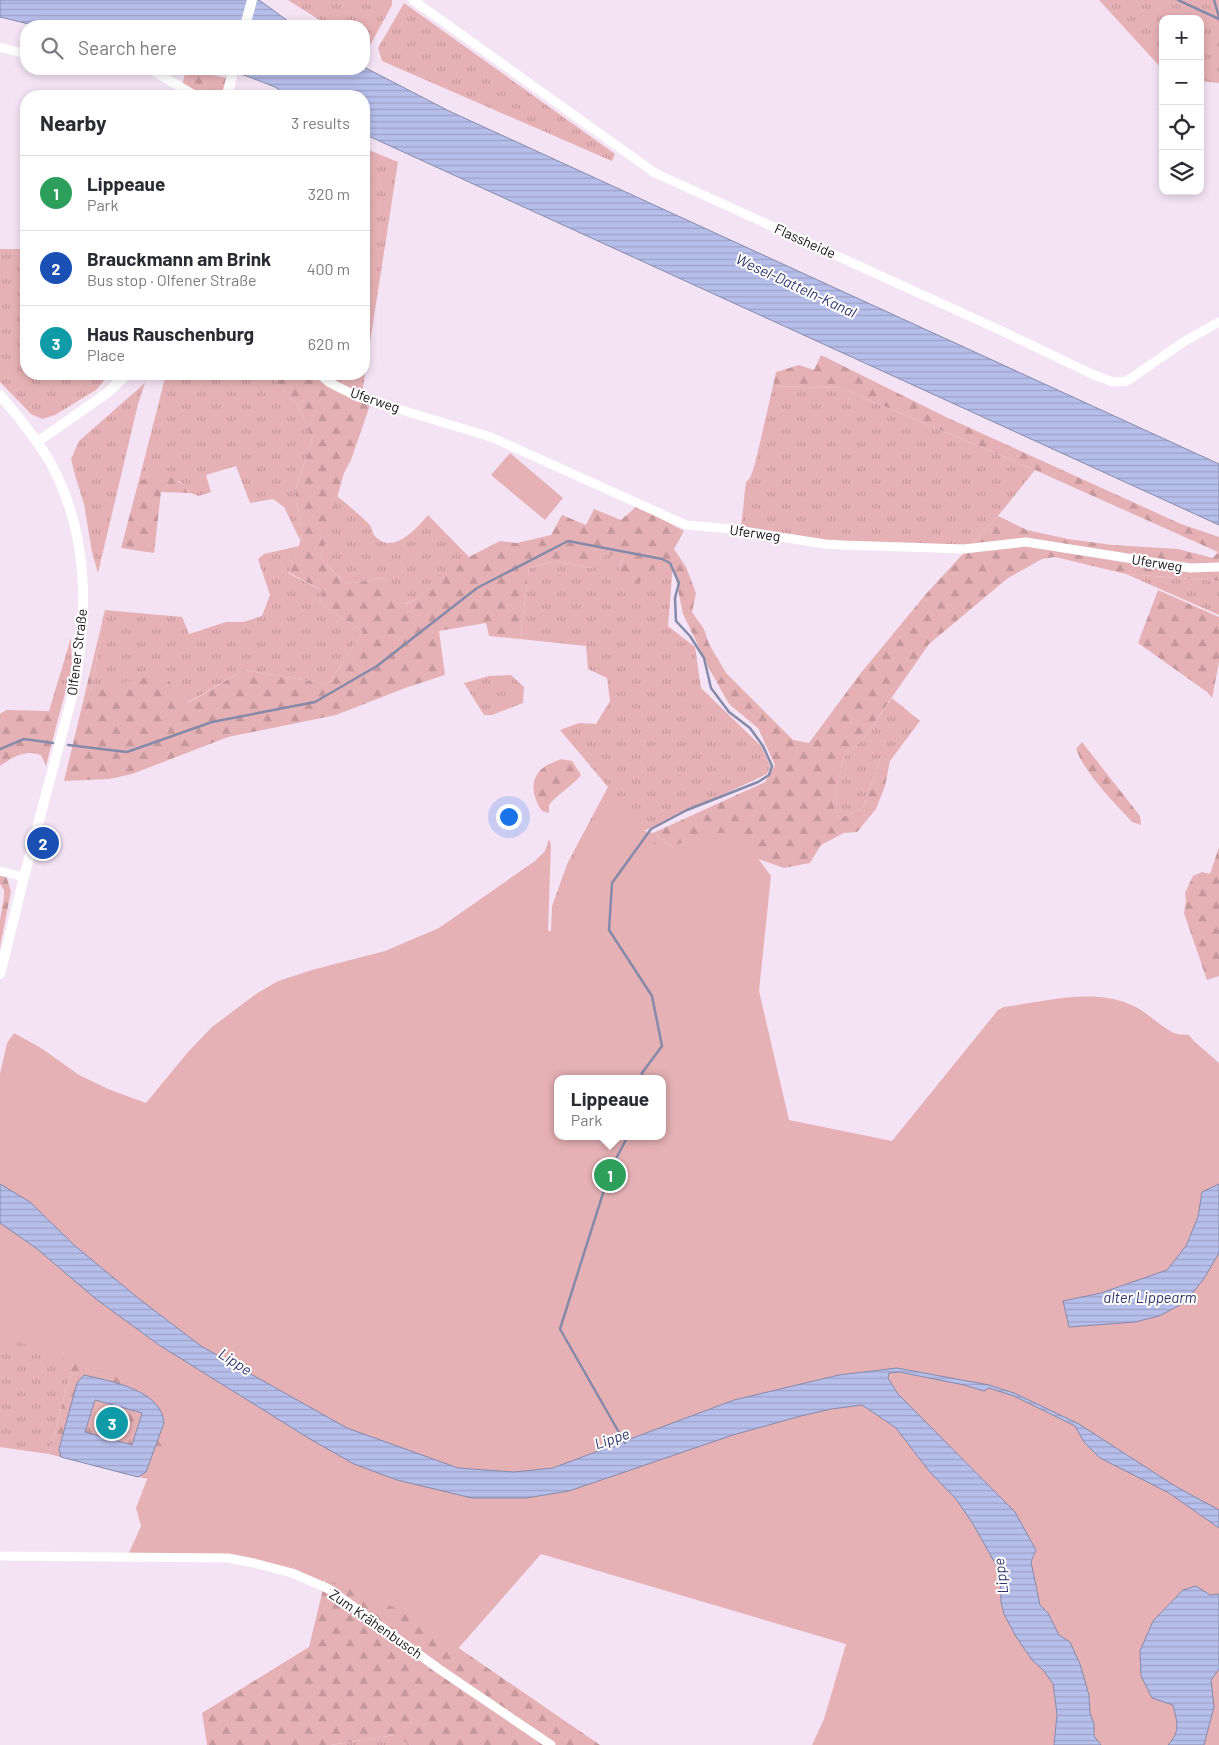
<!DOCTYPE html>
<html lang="en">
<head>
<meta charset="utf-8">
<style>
  :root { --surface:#fff; --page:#f2f2f3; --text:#2b2b33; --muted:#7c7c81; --line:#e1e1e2; --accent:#347c85 }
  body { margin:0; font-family:Barlow,sans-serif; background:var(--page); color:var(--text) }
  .controls { position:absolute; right:15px; top:15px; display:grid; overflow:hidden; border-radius:10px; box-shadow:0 2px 8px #0003 }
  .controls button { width:45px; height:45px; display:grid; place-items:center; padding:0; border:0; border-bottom:1px solid var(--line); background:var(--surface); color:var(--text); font:25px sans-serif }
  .you { position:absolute; left:508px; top:816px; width:18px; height:18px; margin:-12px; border:4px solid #fff; border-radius:50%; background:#1a73e8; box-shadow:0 0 0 8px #1a73e833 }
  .badge { display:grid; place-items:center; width:32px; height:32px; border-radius:50%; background:var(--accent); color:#fff; font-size:16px; font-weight:700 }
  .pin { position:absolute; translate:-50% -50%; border:2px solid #fff; box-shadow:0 1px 5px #0006 }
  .popup { position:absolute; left:554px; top:1075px; width:112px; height:65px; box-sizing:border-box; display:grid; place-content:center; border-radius:10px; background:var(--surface); filter:drop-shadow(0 1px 4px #0005); font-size:16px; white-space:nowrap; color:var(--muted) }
  .popup b { font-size:19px; color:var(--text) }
  .popup::after { content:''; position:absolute; left:50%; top:100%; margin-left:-10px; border:10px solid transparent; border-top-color:var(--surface) }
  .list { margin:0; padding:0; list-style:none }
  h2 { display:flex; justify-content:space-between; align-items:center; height:65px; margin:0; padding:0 20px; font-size:21px }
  h2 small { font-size:16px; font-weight:400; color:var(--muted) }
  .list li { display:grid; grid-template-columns:32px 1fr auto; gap:15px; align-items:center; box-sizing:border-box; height:75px; padding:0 20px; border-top:1px solid var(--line) }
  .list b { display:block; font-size:19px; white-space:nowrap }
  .list p { margin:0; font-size:16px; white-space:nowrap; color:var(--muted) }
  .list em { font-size:16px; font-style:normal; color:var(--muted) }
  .icon { flex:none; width:28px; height:28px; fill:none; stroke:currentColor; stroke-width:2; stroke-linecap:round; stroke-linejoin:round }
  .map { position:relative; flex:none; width:1219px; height:1745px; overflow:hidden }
  .search { position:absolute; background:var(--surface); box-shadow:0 2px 8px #0003; left:20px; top:20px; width:350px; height:55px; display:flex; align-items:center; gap:12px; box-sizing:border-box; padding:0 18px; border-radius:20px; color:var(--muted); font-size:19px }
  .panel { position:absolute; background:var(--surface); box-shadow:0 2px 8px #0003; left:20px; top:90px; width:350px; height:290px; border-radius:20px }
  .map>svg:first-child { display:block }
  .grass { fill:url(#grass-tufts) }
  .forest { fill:url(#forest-firs) }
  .green { fill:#e6b1b5; fill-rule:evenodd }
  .water { fill:url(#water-rules); stroke:#868aaa; fill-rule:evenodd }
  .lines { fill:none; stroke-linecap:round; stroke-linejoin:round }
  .stream { stroke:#868aaa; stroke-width:2.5 }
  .minor { stroke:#fff; stroke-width:9 }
  .major { stroke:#fff; stroke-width:10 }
  .labels { text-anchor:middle; stroke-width:4; stroke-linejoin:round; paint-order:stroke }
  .street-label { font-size:14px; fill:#150f15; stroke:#fff }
  .water-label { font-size:15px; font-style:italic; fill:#30346a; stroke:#fff }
</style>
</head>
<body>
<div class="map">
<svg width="1219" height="1745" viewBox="0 0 1219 1745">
  <defs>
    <pattern id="grass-tufts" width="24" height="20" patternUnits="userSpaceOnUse" patternTransform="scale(1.25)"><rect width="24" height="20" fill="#e6b1b5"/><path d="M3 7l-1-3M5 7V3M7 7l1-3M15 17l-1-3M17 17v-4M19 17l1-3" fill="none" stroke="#c4979b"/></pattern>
    <pattern id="forest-firs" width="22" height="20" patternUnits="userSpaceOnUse" patternTransform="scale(1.25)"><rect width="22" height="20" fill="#e6b1b5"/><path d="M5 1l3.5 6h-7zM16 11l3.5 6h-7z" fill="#c4979b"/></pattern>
    <pattern id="water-rules" width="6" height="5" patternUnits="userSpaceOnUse" patternTransform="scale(1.25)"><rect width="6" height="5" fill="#b6beea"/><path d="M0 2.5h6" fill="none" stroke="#9ca2c8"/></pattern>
  </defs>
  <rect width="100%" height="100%" fill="#f4e3f5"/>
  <path class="grass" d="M288 0H392V5L367 51 364 48V26H329Z
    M1099 0H1219V83L1200 81V19H1163V70Z
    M404 3 615 154 612 161 382 61 378 48Z
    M364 148 398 162 362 394 333 379 326 374H364Z
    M0 249H26V374H110L96 390 55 415 42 419 31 414 0 382Z
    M166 374H267L273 378 300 408 312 442 295 490 302 533 300 540 284 507 273 499 250 503 236 466 206 475 211 492 199 496 190 493 185 485 179 481 139 480Z
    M145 383 138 404 98 573 92 552 84 504 75 475 71 459 79 441Z
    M773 386 841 388 1035 470 998 516 971 545 824 542 741 527 746 482 750 478 755 464Z
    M337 496C348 505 359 514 369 524 372 528 372 531 374 535 392 557 417 528 428 515L469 557 417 599 405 604 383 578 346 584 320 558Z
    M299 546 288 573 323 591 318 602 363 632 328 684 244 670 187 703 91 692 105 610 182 617 189 634 226 622H243L262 616 270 595 258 559 264 554Z
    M607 554 623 556 618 573 651 570 673 564 668 626 695 647 701 688 762 747 770 766 767 774 644 831 653 833 680 852 662 1079 553 931H551L552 906 568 862 608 787 560 730 579 723 596 724 610 701 607 678 588 669 586 646 520 639 529 568 556 561 591 568Z
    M1126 574 1219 581V615Z
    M71 638 72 668 58 719 49 711Z
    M511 675 524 687 523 703 492 715H484L464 683 489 676Z
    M892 698 920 721 890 761 880 758 863 808 839 818 833 804 844 757 863 739Z
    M0 1262 252 1442 128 1555 143 1525 152 1481 73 1363 49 1454 0 1447Z
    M395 1735 410 1745H331Z"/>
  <path class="forest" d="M186 69 226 78 221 96H180Z
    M821 355 948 418 1181 524 1219 537V581L1126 574 1055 557 1042 559 1008 578 929 644 863 739 844 757 833 804 839 818 863 808 880 758 890 761 885 786 876 809 857 832 844 833 821 845 810 863 784 868 750 856 680 852 653 833 765 782 775 765 758 728 729 704 711 672 683 614 673 565 651 570 635 586H623L618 573 623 557 607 554 592 568 556 561 529 568 520 639 489 636 486 623 439 631 445 675 405 688 336 715 228 737 132 774 109 779 64 781 105 610 91 691 162 673 188 703 244 670 328 684 363 632 318 602 323 591 288 572 299 546 302 533 295 490 312 442 300 408 273 378 267 374H313L330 387 370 405 351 460 344 473 320 558 346 584 383 578 406 604 417 599 465 559 500 541 517 543 551 535 562 515 586 525 594 509 621 520 637 506 684 531 674 549 686 567 696 593 692 612 704 629 709 644 726 673 793 740 809 743 860 674 926 594 998 516 1027 530 1068 539 1112 545 1178 549 1213 558 1218 552 1035 470 841 388 773 386 776 372 799 365 814 370Z
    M170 477 185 485 190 493 161 492 154 553 121 548 139 480Z
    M1158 590 1219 617V662L1212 698 1207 692 1138 643Z
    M6 710 49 711 58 719 46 766 41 755C24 749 13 757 0 766V714Z
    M1082 742 1140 816 1141 825 1132 822C1113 801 1086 775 1076 749Z
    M561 759 572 761 581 775C572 787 558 793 549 805V813L542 811C533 798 528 780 543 768 547 764 555 762 561 759Z
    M1219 847V976L1207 980 1184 913 1186 901 1185 893 1193 876 1202 872 1210 874Z
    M0 874 6 876 11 891 0 947V920L4 897V890L0 884Z
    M73 1363C110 1370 165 1378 171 1424L150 1479 138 1477 146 1472 164 1423 163 1415 84 1375 59 1449 61 1457 49 1454Z
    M95 1400 142 1413 132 1445 85 1432Z
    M326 1577 399 1607 600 1745H410L394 1735 331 1745H207L202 1713 309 1647Z"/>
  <path class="green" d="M510 453 563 498 545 520 491 475Z
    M613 793 661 853C677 843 699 835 718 833 731 832 745 835 758 837L757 857 771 876 759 991 789 1120 892 1141 998 1010 1004 1007C1043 1002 1092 988 1129 1004 1147 1011 1159 1026 1174 1033 1178 1035 1184 1034 1189 1035L1194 1041 1219 1063V1745H812L824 1719 846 1644 541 1554 456 1651 398 1609 325 1579 323 1584 254 1559 129 1553 141 1526 136 1508 146 1482 172 1424C167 1406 157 1395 141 1386L0 1335V1074L7 1043 14 1033 41 1048 79 1075 108 1089 146 1103 188 1052 212 1027 256 994 278 981 312 970 385 951 439 928 535 861 545 851 549 839 551 845 548 931H552L554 912 560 888 586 834 607 797ZM558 1079H662V1136H558Z"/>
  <path class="water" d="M0 0H259L295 26H37L0 17Z
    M364 67 449 111 1219 464V525L364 134V96H289L275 87 244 75 217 69H364Z
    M0 1184 30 1202 74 1245 138 1298 201 1346 347 1428 458 1468 514 1472 553 1468 734 1400 839 1375 897 1368 989 1385 1014 1393 1079 1424 1175 1486 1219 1510V1528L1169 1493 1100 1458 1084 1442 1075 1426 1014 1396 989 1388 984 1391 964 1385 899 1372 889 1373 888 1378 898 1394 1015 1512 1036 1550 1031 1562 1040 1605 1048 1613 1059 1635 1070 1642 1080 1664 1089 1695 1090 1713 1094 1724V1736L1101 1745H1054L1057 1714 1053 1684 1044 1671 1032 1660 1015 1635 1004 1614 1001 1602 1000 1572 973 1524 956 1499 929 1471 896 1428 862 1405 831 1409 801 1416 733 1435 569 1491 526 1498H472L397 1480 354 1464 310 1439 159 1345 96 1299 36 1248 0 1223Z
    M1219 1184V1253L1203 1280 1184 1303 1159 1316 1135 1322 1069 1327 1063 1301 1101 1293 1167 1270 1186 1246 1198 1217 1202 1192Z
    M84 1375C110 1381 162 1390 164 1423L146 1472 138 1477 61 1457 59 1449 77 1383ZM95 1400 142 1413 132 1445 85 1432Z
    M1196 1586 1210 1595 1219 1594V1669L1211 1680 1214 1707 1204 1745H1168C1181 1731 1177 1722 1173 1705L1152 1698 1141 1676 1140 1651 1153 1621 1183 1590Z"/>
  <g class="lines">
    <path class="stream" d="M1178 0 1219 19
      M1214 0 1219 17
      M68 745 127 752 212 722 315 702 377 666 477 588 568 541 662 559 670 563 679 583 675 598 676 621 690 636 704 658 711 688 729 712 750 728 763 746 772 766 769 775 758 782 687 810 651 829 612 883 609 930 652 996 662 1046 642 1073V1079
      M0 749 24 739 53 743
      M625 1443 560 1329 611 1168 628 1136"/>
    <path class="minor" d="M413 0 655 173 1002 331 1094 375 1113 382 1127 381 1185 341 1219 322
      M0 47 26 54
      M150 69 196 96
      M319 374 330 383 358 397 491 437 686 525 731 529 825 544 843 545 964 549 1026 542 1190 568 1219 567
      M0 871 24 877
      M0 1556 228 1558 254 1563 292 1573 329 1589 439 1669 551 1745"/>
    <path class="major" d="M245 26 252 0
      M227 96 234 69
      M0 395C18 416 36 438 50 462 89 532 89 616 73 693L24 877 0 974
      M37 442 107 393 127 374"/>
  </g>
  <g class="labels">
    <g class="street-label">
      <text transform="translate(805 241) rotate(24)" y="5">Flassheide</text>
      <text transform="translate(375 400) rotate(19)" y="5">Uferweg</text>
      <text transform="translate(755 533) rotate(8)" y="5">Uferweg</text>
      <text transform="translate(1157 563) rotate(9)" y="5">Uferweg</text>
      <text transform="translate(77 652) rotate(-83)" y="5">Olfener Straße</text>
      <text transform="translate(376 1624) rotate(35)" y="5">Zum Krähenbusch</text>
    </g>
    <g class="water-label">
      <text transform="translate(796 286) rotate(25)" y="5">Wesel-Datteln-Kanal</text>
      <text x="1150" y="1303">alter Lippearm</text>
      <text transform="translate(235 1362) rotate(33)" y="5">Lippe</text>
      <text transform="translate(612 1439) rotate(-19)" y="5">Lippe</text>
      <text transform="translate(1001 1576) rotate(-97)" y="5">Lippe</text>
    </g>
  </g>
</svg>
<div class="controls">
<button>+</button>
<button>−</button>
<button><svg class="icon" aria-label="locate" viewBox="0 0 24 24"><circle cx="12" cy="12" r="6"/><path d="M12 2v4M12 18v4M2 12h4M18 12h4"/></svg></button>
<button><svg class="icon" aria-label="layers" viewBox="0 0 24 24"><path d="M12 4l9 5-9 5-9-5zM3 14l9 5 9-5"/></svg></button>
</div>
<div class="you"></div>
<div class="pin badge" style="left:610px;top:1175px;background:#2e9e5b">1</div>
<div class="popup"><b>Lippeaue</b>Park</div>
<div class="pin badge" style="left:43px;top:843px;background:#1a4fb4">2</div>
<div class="pin badge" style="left:112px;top:1423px;background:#0f9aa8">3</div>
<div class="search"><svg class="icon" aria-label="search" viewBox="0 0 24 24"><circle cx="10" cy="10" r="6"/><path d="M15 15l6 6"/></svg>Search here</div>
<section class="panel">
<h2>Nearby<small>3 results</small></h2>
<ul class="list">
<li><span class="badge" style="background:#2e9e5b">1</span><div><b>Lippeaue</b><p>Park</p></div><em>320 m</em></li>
<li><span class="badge" style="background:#1a4fb4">2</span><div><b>Brauckmann am Brink</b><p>Bus stop · Olfener Straße</p></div><em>400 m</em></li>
<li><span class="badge" style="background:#0f9aa8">3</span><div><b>Haus Rauschenburg</b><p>Place</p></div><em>620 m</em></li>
</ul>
</section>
</div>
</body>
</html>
